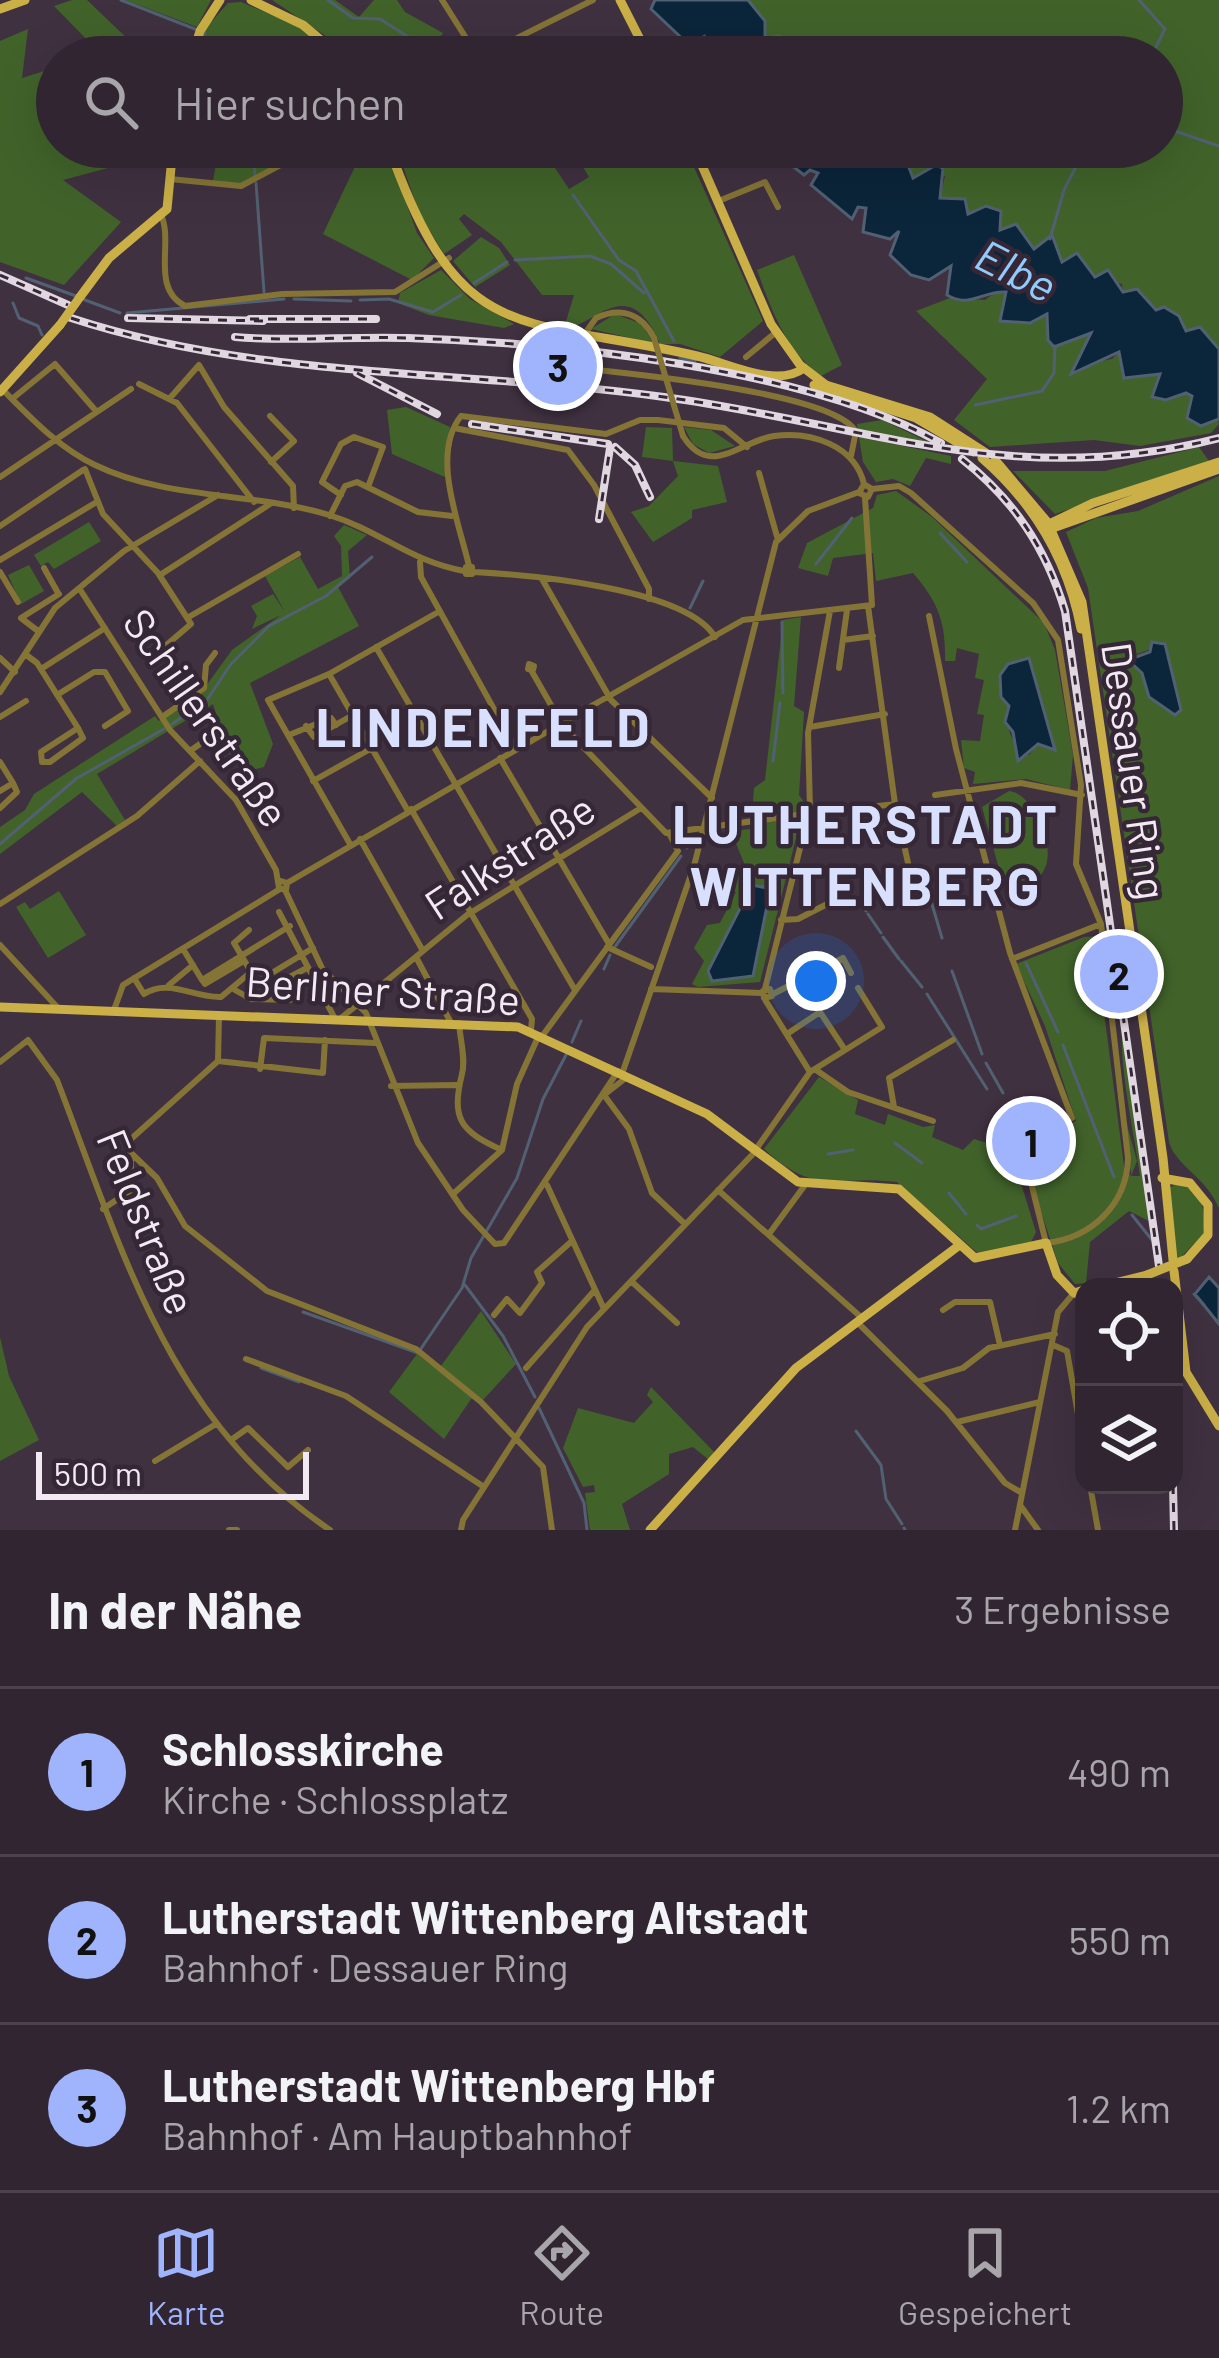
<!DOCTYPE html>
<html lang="de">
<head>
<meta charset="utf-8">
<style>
  :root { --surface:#302530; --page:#3c313c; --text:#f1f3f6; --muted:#a8a5ab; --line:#4b424c; --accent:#a0b3fd }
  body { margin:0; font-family:Barlow,sans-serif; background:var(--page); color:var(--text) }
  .controls { position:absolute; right:36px; bottom:36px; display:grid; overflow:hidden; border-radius:24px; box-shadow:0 12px 48px #0002 }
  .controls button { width:108px; height:108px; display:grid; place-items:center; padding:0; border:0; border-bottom:3px solid var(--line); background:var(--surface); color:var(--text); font:60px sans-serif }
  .scale { position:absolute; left:36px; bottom:30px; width:273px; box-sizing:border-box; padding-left:12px; border:6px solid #f3e9f3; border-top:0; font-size:33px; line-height:42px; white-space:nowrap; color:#f3e9f3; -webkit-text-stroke:9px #352736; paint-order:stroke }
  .you { position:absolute; left:816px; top:981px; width:42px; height:42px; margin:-30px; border:9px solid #fff; border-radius:50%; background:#1a73e8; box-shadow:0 0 0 18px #1a73e833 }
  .badge { display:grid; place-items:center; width:78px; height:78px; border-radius:50%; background:var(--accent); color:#111; font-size:39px; font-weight:700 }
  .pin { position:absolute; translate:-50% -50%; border:6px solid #fff; box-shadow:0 3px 12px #0006 }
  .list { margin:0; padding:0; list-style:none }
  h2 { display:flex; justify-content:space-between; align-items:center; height:156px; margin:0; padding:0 48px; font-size:51px }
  h2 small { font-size:39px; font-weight:400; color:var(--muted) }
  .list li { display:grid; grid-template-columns:78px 1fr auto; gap:36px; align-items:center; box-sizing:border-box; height:168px; padding:0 48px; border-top:3px solid var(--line) }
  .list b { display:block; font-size:45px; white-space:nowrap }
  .list p { margin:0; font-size:39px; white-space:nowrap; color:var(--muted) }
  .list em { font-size:39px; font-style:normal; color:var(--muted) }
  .icon { flex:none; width:66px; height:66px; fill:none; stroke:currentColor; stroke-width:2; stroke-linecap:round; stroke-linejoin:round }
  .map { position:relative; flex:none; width:1219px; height:1530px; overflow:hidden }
  .search { position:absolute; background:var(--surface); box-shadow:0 12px 48px #0002; left:36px; right:36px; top:36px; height:132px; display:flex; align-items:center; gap:30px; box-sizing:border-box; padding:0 42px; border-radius:66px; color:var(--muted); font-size:45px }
  .sheet { height:660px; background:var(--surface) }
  nav { display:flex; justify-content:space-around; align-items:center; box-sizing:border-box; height:168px; border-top:3px solid var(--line); background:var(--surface); font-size:33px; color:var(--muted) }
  nav a { display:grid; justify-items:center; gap:6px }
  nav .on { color:var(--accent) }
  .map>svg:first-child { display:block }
  .green { fill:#41632a; fill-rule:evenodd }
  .water { fill:#0b253a; stroke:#516072; stroke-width:3 }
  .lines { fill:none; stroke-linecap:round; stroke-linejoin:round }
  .stream { stroke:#516072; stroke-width:3 }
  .minor { stroke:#847436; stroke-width:6 }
  .major { stroke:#cbb047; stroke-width:9 }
  .rail-casing { stroke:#e1d7e1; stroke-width:8 }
  .rail { stroke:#352736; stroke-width:3; stroke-dasharray:9; stroke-linecap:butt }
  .minor-bridge { stroke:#847436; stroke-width:6 }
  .major-bridge { stroke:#cbb047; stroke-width:9 }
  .labels { text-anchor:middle; stroke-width:9; stroke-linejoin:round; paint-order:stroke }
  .street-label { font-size:42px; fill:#f3e9f3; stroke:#352736 }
  .water-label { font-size:45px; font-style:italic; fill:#90cbfd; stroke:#352736 }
  .district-label { font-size:54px; font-weight:bold; letter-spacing:3px; fill:#d8e0fd; stroke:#352736 }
</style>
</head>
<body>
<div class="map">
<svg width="1219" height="1530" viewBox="0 0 1219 1530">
  <rect width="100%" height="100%" fill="#403140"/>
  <path class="green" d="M72 0H87L134 45 138 57H81L97 50 54 6Z
    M125 0H211L197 27Z
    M272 0H335L359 17 374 0H397L405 12 443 33 433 49 440 57H357Z
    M748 0H1219V349L1123 292 1122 284 1095 277 1083 261 1070 258 1065 263 999 229 986 206 968 214 940 198 945 176 913 178 881 157 884 147H1162V57H792L780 36 765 39Z
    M241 2 299 26 337 57H204L205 29 228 3Z
    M28 29 22 78 57 67V147H151L153 156 63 180 121 222 64 285 0 262V41Z
    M219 147H277L281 162 240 184 213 181Z
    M386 147 417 233 434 258 412 280 323 234 360 156 369 157 372 148Z
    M396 147H479L489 164 523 147H541L569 189 589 177 571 147H685L763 321 720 357 680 344H660C628 268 592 330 564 328L574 295H542L501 242 464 214 459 219 472 235 444 254 420 215Z
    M481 237 499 248 510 265 475 287 453 261Z
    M794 255 842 365 821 376C785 349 772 311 757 270Z
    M441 270 470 299 514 324 504 328 429 315 398 303 400 293Z
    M997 291 1007 292 1000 320 1034 323 1042 313 1091 333 1081 354 1090 363 1112 359 1119 352 1123 375 1161 373 1152 393 1166 400 1186 393 1192 396 1187 418 1201 426 1217 417 1219 424 1211 433 1140 446 1094 440 990 447 954 420 987 379 916 311 950 298 985 300Z
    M615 314 642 324 653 343 591 329Z
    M406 407 450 427 445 477 392 454 387 410Z
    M882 420 937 446 858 431 857 424Z
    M646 427 672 428 673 461 718 466 727 502 692 510V518L653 542 631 512 649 506 678 476 673 461 642 457Z
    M684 427 711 430 735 446 709 453 693 444Z
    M859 437 951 456V464L926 458 910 486 893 479 876 482 863 462Z
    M1199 447 1209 461 1055 514 1013 471H1105Z
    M1219 476V1208C1205 1176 1176 1166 1169 1142L1088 588 1066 532 1096 518 1138 511ZM1165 644 1181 710 1176 715 1149 697 1137 654Z
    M896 491 932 517 1044 623 1055 650 1073 755 1070 790 1026 779 973 784 975 772 964 768 961 740 980 741 984 715 977 714 984 680 975 678 979 654 957 648 955 661H945C946 622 938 602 913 573L876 581 873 553 833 558 828 576 798 568 807 543 873 508 877 495ZM1030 671 1045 746 1038 744 1029 755C994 733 1009 700 1030 671Z
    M89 522 101 541 54 569 48 562 41 566 34 555Z
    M344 525 367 535 348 551 350 578 338 587 359 626 250 683 273 744 264 767 248 771 232 762 213 704 97 774 125 820 117 826 82 792 0 854V827L25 810 34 794 155 716 159 721 201 693 232 650 281 615 252 629 257 616 251 606 273 594 285 612 265 576 300 557 318 589 342 576 341 546 334 536Z
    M29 565 44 591 21 604 8 575Z
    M801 617 794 706 804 712 799 795 807 806 791 818 798 830 760 982 698 987 692 984 704 961 694 948 707 925 720 923 736 892 721 888 723 882 746 868 731 831 751 829 754 788 765 780 783 620ZM752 885 769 896 755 971 728 978 708 971Z
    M1009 791C1041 793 1080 897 1003 883L982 807Z
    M59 891 86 935 48 958 16 907 25 902 30 909Z
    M1100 936 1101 989 1125 1174 1131 1175 1127 1125 1137 1161 1131 1176H1140C1137 1146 1117 1062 1123 1025L1151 1222 1129 1211 1090 1242 1086 1283 1075 1284 1058 1263 1025 1163 1036 1155 1075 1150 1070 1124 1076 1121 1045 1026 1016 964 1084 937Z
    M819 1077 858 1100 855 1114 885 1125 888 1114 923 1127 935 1125 932 1137 963 1150 974 1139 1004 1148 1006 1163 1015 1164 1036 1232 1031 1242 981 1256 897 1182C834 1174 817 1198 764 1149Z
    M1178 1183C1205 1193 1205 1209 1203 1235L1176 1262 1169 1188Z
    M481 1311 516 1364 483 1400 471 1399 444 1439 389 1392 417 1354 438 1370Z
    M0 1337 9 1376 39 1440 0 1461Z
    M651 1387 715 1453 709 1460 693 1447 669 1454V1474L622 1504 630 1530H590L585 1493 595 1492 594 1485 583 1487 563 1448 578 1408 634 1423 653 1402 647 1395Z"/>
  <path class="water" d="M655 0H748L765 21V39L779 36 792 57H694L703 37 688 44 651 9Z
    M768 147H884L883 159 902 149 913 178 936 165 943 168 940 198 965 199 968 214 986 206 1001 211 1000 230 1016 224 1034 249 1052 235 1062 262 1077 253 1095 277 1108 270 1123 292 1137 289 1156 310 1164 307 1179 316 1186 331 1200 327 1219 349V419L1201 426 1187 418 1192 396 1186 393 1166 400 1152 397 1160 374 1124 378 1119 352 1071 374 1091 333 1054 347 1048 340 1047 314 1030 323 1000 321 1006 292C984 290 970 309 947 295L951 266 929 280 911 275 890 255 899 231 890 239 863 232 866 208 858 207 852 219 811 185 818 173 810 170 804 175Z
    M1152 642 1165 644 1181 710 1175 715 1149 697 1142 673 1128 660 1150 652Z
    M1029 658 1055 750 1038 744 1018 761 1013 732 1005 722 1009 706 1001 697 1000 675 1008 664Z
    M752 885 767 888 769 896 753 976 712 981 708 971Z
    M1209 1277 1219 1288V1324L1195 1294Z"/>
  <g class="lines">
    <path class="stream" d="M121 0 195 29
      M328 0 353 18 380 19 440 57
      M1139 0 1165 29 1151 57
      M200 57 205 33
      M1172 130 1219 146
      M253 147 255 175
      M256 183 264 292
      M573 195 619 260 636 271 674 341
      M1050 239 1064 190 1086 147
      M515 260 590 256 611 264 644 293
      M26 278 76 296
      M474 283 507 262
      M22 285 23 283
      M294 299 351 301
      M85 300 120 313
      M360 300 389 299 433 312 461 295
      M13 303 19 318 38 326 42 335
      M127 313 284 299
      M680 358 695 361
      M975 405 1042 391 1054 373 1055 346
      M940 533 967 562
      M816 564 852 518
      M690 608 703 581
      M782 622 783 693
      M172 724 207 700 231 664 269 626 326 596 372 557
      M773 761 780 703
      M79 777 164 729
      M0 844 77 778
      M687 848 695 835
      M923 874 942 938
      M863 906 866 911
      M868 914 881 933
      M883 937 899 959
      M614 948 681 856
      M901 961 922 987
      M1026 963 1058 1032
      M604 969 610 955
      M952 971 982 1054
      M927 994 987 1089
      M572 1042 581 1021
      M1063 1045 1114 1177
      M986 1063 1003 1093
      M895 1143 922 1163
      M828 1154 853 1150
      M949 1193 966 1214
      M1132 1215 1152 1240
      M977 1225 981 1229 1016 1216
      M465 1285 503 1336 535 1397
      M1194 1294 1204 1305
      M303 1312 418 1353 462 1288 471 1258 517 1178 543 1099 566 1055
      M261 1368 299 1382
      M539 1408 584 1503 587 1530
      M856 1431 881 1465 886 1499 902 1524
      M904 1528 905 1530"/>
    <path class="minor" d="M442 0 478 57
      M479 57 593 0
      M170 179 241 186 314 147
      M721 200 765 182 778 207
      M161 215C174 242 150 288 185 306L282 294 395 292 449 258
      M584 335 596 318C621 306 642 314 654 338
      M746 357 775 333
      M568 367C622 373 825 391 854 429
      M139 384 177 403 254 502
      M3 390C31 418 59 448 95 465 167 500 254 492 329 515 381 531 409 561 464 571
      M170 398 199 365 224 407 293 486 294 508
      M12 399 55 364 96 411
      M270 416 294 441 271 462
      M454 428 568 450 594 485 649 589V599
      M683 436C710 479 740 441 774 436 812 431 855 446 864 484
      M851 456 855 436
      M85 469 103 514 158 573 191 624 150 659
      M759 473 778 540
      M0 477 131 389
      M872 489 868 497 859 493 864 484 872 489 899 486 911 493 1033 603 1058 640 1081 785 1076 864 1101 924 1128 1158C1127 1204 1092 1238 1046 1243L1015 1118
      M341 495 322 482 341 444 354 437 383 447 368 487
      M330 516 345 486 357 482 418 512 452 516
      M0 526 83 470
      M0 560 95 503
      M420 562 421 577 516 749
      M469 566C460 525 430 455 461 416L606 434 640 420H658L724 428 747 447
      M466 567H472V574H466Z
      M44 568 58 593
      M0 572 18 602
      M474 572C529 575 686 588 715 637
      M160 575 270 504
      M542 579 611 700 712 798
      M81 591 170 730 236 800 276 870 279 888 286 890 287 883 281 881
      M868 606 895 804 910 872
      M929 616 956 749 1010 953 1072 1118
      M187 618 298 554
      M38 631 21 618 59 594
      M843 640 873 636
      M376 647 575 990
      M25 654 37 663 78 728 83 738 50 762H42L41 752 78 728
      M0 658 15 672
      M529 664 534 666 533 670 528 669Z
      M839 668 847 610
      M41 669 105 628
      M531 670 559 719
      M329 674 408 811
      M0 692 55 608 124 551 218 495
      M57 695 94 672H105L128 711 105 726
      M165 715 204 688 206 665 215 653
      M0 717 26 701
      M565 721 559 720 557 726 564 727 565 721 743 620 872 605 865 498
      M306 726 314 737 353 715
      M564 727 666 833 805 814
      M810 727 885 714
      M289 735 331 718 336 725
      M190 751 214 734
      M500 758 609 944
      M0 762 13 783
      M313 781 372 748
      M0 791 13 783 17 792 0 808
      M935 795 1021 783 1082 795
      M411 809 532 1019 531 1030
      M810 809 808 733 830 611
      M812 814 895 804
      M360 839 423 951
      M350 844 268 700 329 674 440 611
      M287 883 557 726
      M285 890 322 968 366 1013 418 1143 463 1210 495 1244 504 1243 618 1071
      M0 904 137 816 200 761
      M279 912 334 1017
      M781 920 798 919 835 900
      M249 930 234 943 257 982 313 948
      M0 945 58 1008
      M607 947 651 967
      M183 949 202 980 290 926
      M416 957 450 1021
      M1012 959 1101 924
      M134 978 144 994C169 978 193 998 221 997L251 972
      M202 980 205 984 244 961
      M284 980 305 969
      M801 981 812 997
      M169 985 193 965
      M651 989 762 993
      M765 989 808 816
      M770 989 772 996 764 998 763 991Z
      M235 990 251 999 290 1000
      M773 994 843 958 851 973
      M764 998 810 1072
      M114 1010 123 985 280 889
      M341 1018 467 915 641 808
      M459 1023C460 1039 466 1059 462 1074 451 1119 460 1131 502 1150
      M787 1034 820 1012 845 1050
      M543 1035 678 851 669 833
      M218 1061 323 1073 325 1040
      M218 1061 219 1016
      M0 1062 28 1040 57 1080C123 1252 168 1421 330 1530
      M260 1069 264 1038 375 1043
      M816 1070 848 1092 933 1121
      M622 1074 694 866 776 542 808 511 859 492
      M391 1086 457 1085
      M604 1095 629 1129 652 1193 685 1224
      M604 1095 627 1077
      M894 1107 889 1078 953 1040
      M1005 1124 1015 1137
      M130 1152 157 1178 185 1226 267 1291 416 1349 481 1402 543 1467 552 1530
      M547 1185 604 1309
      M718 1190 862 1318
      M453 1194 502 1150 517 1084 539 1035
      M103 1209 131 1190V1139L218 1061
      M769 1234 805 1185
      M631 1281 677 1323
      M943 1310 955 1302H990L1000 1345
      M494 1315 507 1299 520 1313 542 1283 537 1272 572 1241
      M857 1322 947 1411 1005 1483 1022 1493
      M1053 1345 1067 1351 1084 1449
      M246 1359 346 1396 484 1487
      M526 1368 594 1291
      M920 1381 963 1368 989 1348 1055 1334
      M957 1422 1040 1402
      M231 1440 248 1428 288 1467 308 1450
      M155 1461 216 1424
      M1090 1485 1098 1530
      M1020 1505 1038 1530
      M229 1530H237
      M461 1530 463 1520 587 1327 752 1155 810 1072 882 1027 858 988
      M1015 1530 1058 1312 1074 1293 1084 1302"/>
    <path class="major" d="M251 0 303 25 341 57
      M620 0 649 57
      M0 9 25 0
      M192 57 200 31 220 0
      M389 147C460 349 517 315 697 356 728 363 776 389 804 368
      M694 147 771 324 800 365 826 385 930 417 986 453
      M80 297 109 258 167 209 173 147
      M814 385 916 418 974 452
      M0 392 60 325
      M982 458C1035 504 1068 561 1081 629
      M995 460 1048 523 1082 602 1163 1158 1173 1260
      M1047 525 1093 503 1219 462
      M1050 529 1219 469
      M0 1007 518 1027 707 1114 798 1182 899 1189 975 1258 1046 1243 1057 1275 1074 1293 1084 1290
      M1162 1178 1190 1183 1208 1205V1235L1187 1259
      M1174 1271 1186 1372 1219 1426
      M1098 1287 1147 1275
      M650 1530 796 1368 957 1247"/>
    <g class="rail-casing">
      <path id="rail" d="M0 275 68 305
        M71 318C260 380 469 370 664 397 864 424 1013 491 1219 438
        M128 318 263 321
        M250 319H376
        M235 337C293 342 351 336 408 338 563 343 806 368 941 443
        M357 373 437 414
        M472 424 608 444
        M615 447 635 465 650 497
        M962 459C1014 500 1046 548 1065 611L1159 1266
        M599 519 610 448
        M1173 1485 1174 1530"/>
    </g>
    <use href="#rail" class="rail"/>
    <path class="minor-bridge" d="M654 338 683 436"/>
    <path class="major-bridge" d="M60 325 80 297
      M1147 1275 1187 1259"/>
  </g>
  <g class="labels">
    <g class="street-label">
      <text transform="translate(206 718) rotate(55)" y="15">Schillerstraße</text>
      <text transform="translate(1134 771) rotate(82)" y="15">Dessauer Ring</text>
      <text transform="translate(510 857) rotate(-33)" y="15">Falkstraße</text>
      <text transform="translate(383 991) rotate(4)" y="15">Berliner Straße</text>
      <text transform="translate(146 1222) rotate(68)" y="15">Feldstraße</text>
    </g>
    <g class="water-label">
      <text transform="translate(1016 271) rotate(27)" y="16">Elbe</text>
    </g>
    <g class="district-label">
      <text x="484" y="747">LINDENFELD</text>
      <text x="866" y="844">LUTHERSTADT<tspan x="866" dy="62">WITTENBERG</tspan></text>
    </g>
  </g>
</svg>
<div class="controls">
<button><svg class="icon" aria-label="locate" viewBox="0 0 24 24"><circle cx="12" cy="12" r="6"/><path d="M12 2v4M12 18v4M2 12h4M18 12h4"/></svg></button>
<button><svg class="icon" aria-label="layers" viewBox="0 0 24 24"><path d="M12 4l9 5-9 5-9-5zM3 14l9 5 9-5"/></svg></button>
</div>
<div class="scale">500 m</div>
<div class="you"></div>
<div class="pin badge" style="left:1031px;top:1141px">1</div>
<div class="pin badge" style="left:1119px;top:974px">2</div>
<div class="pin badge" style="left:558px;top:366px">3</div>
<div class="search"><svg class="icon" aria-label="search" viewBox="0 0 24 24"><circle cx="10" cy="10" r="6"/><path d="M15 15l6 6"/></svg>Hier suchen</div>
</div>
<section class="sheet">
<h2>In der Nähe<small>3 Ergebnisse</small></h2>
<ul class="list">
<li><span class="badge">1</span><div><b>Schlosskirche</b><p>Kirche · Schlossplatz</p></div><em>490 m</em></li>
<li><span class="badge">2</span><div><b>Lutherstadt Wittenberg Altstadt</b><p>Bahnhof · Dessauer Ring</p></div><em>550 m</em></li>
<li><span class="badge">3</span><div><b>Lutherstadt Wittenberg Hbf</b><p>Bahnhof · Am Hauptbahnhof</p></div><em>1.2 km</em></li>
</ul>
</section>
<nav>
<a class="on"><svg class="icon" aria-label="map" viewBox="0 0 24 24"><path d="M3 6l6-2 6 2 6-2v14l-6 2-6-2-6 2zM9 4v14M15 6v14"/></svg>Karte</a>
<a><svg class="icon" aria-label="directions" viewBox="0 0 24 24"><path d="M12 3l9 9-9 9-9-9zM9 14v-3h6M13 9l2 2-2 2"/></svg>Route</a>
<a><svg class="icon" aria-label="saved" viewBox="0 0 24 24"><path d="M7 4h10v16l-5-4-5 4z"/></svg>Gespeichert</a>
</nav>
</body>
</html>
